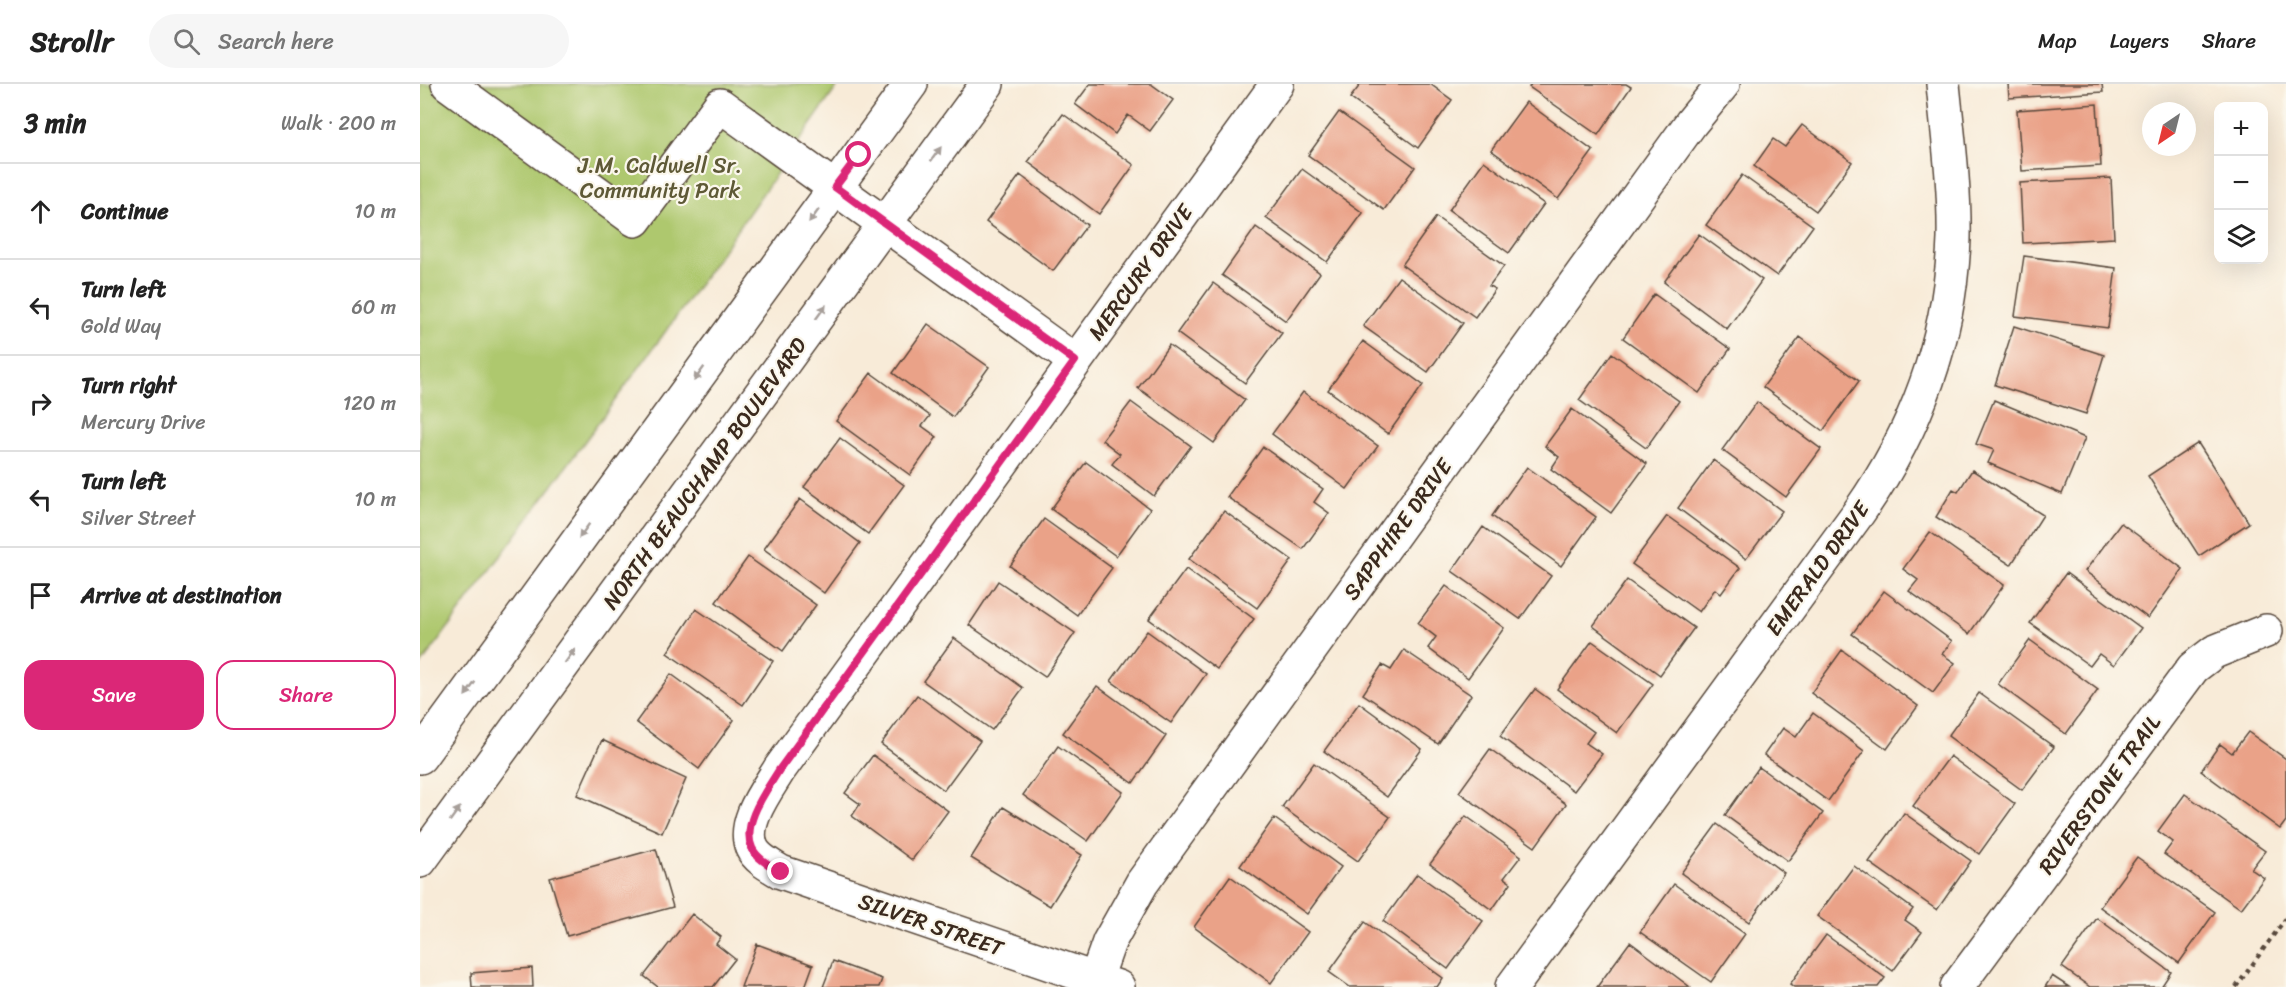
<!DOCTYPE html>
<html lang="en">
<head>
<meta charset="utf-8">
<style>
  :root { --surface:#fff; --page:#f6f6f6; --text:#222; --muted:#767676; --line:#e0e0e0; --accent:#db2777 }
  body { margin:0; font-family:Sriracha,sans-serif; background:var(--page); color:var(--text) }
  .controls { position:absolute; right:18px; top:18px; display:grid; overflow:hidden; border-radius:12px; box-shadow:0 6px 24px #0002 }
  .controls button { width:54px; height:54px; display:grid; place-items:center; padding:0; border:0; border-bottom:2px solid var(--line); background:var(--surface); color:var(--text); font:30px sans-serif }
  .compass { position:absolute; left:1722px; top:18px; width:54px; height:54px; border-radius:50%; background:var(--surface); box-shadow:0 6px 24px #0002; rotate:215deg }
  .stop { position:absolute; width:18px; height:18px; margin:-14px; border:4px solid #db2777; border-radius:50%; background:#fff }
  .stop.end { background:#db2777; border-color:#fff; box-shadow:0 2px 6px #0008 }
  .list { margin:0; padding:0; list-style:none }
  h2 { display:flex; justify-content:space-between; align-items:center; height:78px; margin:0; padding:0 24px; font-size:26px }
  h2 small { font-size:20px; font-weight:400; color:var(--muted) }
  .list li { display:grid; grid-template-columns:39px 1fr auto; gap:18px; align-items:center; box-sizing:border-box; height:96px; padding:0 24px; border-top:2px solid var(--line) }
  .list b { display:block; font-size:22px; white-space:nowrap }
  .list p { margin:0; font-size:20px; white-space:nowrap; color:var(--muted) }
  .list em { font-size:20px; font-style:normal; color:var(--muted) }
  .actions { display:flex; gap:12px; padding:18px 24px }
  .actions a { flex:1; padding:14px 0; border:2px solid var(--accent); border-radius:18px; text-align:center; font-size:21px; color:var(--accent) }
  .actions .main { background:var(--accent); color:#fff }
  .icon { flex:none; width:33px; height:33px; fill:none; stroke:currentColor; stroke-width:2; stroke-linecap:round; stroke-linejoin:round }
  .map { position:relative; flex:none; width:1866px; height:903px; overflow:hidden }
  header { display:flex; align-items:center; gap:36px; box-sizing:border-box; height:84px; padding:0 30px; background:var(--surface); border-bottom:2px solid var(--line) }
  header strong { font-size:28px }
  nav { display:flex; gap:33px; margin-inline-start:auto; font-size:21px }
  .search { width:420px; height:54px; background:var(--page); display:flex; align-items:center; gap:15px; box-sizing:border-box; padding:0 21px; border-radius:33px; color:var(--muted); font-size:22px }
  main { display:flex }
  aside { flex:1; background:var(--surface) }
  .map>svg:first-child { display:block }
  .green { fill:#aec86e; stroke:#747946; stroke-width:1.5 }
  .building { fill:#eaa288 }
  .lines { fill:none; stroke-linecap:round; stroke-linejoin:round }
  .minor-casing { stroke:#57473a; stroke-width:36 }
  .path { stroke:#57473a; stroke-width:4; stroke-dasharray:4.5 4.5; stroke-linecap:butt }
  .minor { stroke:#fff; stroke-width:33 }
  .oneway { fill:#a79f9a }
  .route { stroke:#db2777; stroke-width:8 }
  .labels { text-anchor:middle; stroke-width:4.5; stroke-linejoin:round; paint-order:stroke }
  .park-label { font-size:22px; fill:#5e5936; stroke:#fbf7ec }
  .street-label { font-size:22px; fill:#3b2a1e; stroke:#fbf7ec }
</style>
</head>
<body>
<header>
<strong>Strollr</strong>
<div class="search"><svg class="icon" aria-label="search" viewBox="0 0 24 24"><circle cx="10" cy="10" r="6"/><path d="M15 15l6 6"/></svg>Search here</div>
<nav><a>Map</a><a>Layers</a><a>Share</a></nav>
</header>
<main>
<aside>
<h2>3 min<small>Walk · 200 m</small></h2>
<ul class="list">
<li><svg class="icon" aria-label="ahead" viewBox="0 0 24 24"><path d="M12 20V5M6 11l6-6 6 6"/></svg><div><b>Continue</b></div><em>10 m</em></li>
<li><svg class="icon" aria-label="left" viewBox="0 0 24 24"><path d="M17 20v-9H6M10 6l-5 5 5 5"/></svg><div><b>Turn left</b><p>Gold Way</p></div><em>60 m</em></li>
<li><svg class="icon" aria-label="right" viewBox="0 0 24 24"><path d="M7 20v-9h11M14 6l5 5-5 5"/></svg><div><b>Turn right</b><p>Mercury Drive</p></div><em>120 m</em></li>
<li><svg class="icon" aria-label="left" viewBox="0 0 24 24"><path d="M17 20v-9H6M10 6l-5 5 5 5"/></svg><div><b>Turn left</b><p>Silver Street</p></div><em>10 m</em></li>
<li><svg class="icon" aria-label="arrive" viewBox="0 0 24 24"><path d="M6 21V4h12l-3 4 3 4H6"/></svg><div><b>Arrive at destination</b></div></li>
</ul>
<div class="actions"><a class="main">Save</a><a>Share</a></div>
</aside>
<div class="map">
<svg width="1866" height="903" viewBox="0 0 1866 903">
  <rect width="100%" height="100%" fill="#fbf7ec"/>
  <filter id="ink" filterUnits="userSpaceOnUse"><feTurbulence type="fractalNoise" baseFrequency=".0167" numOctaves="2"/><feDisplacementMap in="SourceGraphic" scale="12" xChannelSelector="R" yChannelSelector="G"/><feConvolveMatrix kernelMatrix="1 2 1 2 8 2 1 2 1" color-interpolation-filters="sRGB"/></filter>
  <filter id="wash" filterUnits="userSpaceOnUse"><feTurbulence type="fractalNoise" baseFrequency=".008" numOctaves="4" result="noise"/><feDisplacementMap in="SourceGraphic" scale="24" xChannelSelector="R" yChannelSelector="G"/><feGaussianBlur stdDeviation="1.35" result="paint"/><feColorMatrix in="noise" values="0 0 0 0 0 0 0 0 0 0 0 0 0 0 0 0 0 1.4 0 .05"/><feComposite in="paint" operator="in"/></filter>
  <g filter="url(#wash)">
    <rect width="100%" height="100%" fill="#f8ebd8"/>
    <path class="green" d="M0 0H419L262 225 0 582Z"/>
    <g id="blocks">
      <path class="building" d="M670 0H731L753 16 730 47 708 31 695 50 655 20Z
        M941 0H1010L1032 16 998 64 930 14Z
        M1111 0H1206L1211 3 1178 51 1109 3Z
        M1588 0H1682L1683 8 1589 14Z
        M1106 18 1173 67 1138 115 1071 66Z
        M1677 20 1681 82 1602 87 1597 26Z
        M919 28 995 83 964 126 888 71Z
        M643 30 714 81 679 130 608 78Z
        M1382 41 1432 78 1396 127 1334 82 1353 55 1365 63Z
        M1064 77 1124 120 1089 169 1029 126Z
        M882 85 943 129 907 178 846 134Z
        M600 91 667 141 633 187 566 138Z
        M1322 91 1393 142 1357 192 1286 141Z
        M1691 94 1694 154 1603 159 1600 99Z
        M1016 133 1084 182 1069 202 1075 205 1055 233 982 181Z
        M836 143 900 189 866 237 802 191Z
        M1279 150 1342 196 1307 245 1244 198Z
        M1604 172 1696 184 1688 244 1595 232Z
        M979 193 1043 239 1008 288 943 242Z
        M793 199 862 249 825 299 757 249Z
        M1234 210 1310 265 1279 309 1203 254Z
        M508 240 569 283 533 333 473 289Z
        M1594 242 1684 271 1666 330 1575 301Z
        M1380 253 1439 297 1403 347 1343 303Z
        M943 257 1003 301 968 350 908 306Z
        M749 261 825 316 794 359 718 304Z
        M1192 269 1259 317 1226 364 1159 316Z
        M451 289 510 332 502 342 517 353 490 391 416 337Z
        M883 308 958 362 927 405 852 350Z
        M1574 316 1665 354 1642 410 1568 379 1574 366 1556 360Z
        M711 318 771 362 734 412 692 380 700 370 682 356Z
        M1337 318 1401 365 1366 413 1302 366Z
        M1152 325 1227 380 1191 429 1131 385 1139 373 1125 362Z
        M420 354 484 401 448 450 384 403Z
        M1778 359 1829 439 1779 472 1728 392Z
        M843 363 903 405 894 418 909 429 883 465 807 413Z
        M1293 376 1362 427 1326 475 1258 424Z
        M666 378 730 425 696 472 631 425Z
        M1107 383 1176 433 1141 482 1072 432Z
        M1552 386 1623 431 1591 481 1516 433 1533 405 1538 408Z
        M380 415 440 459 404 509 344 465Z
        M804 427 872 476 837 524 769 475Z
        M1247 432 1320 484 1301 510 1295 505 1279 528 1212 480Z
        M624 435 692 484 657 531 590 482Z
        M1701 439 1763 485 1728 534 1665 487Z
        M1063 443 1131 492 1100 535 1032 487Z
        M1510 448 1584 501 1549 550 1489 507 1498 496 1483 485Z
        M328 473 396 521 363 567 296 518Z
        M766 485 834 535 797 585 729 535Z
        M1646 489 1721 544 1694 581 1679 570 1670 582 1610 539Z
        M1207 496 1274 544 1240 591 1173 542Z
        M578 497 655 549 625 593 549 541Z
        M1026 502 1084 544 1048 594 1008 564 1016 553 998 539Z
        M1464 507 1532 557 1522 570 1535 579 1513 609 1432 550Z
        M276 525 353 577 323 621 247 569Z
        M727 547 786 590 751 639 691 597Z
        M534 554 603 604 572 646 503 597Z
        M1610 556 1678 606 1646 650 1578 600Z
        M1172 557 1233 600 1197 649 1137 605Z
        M984 566 1051 611 1018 660 943 610 962 581 971 586Z
        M1422 566 1498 622 1467 665 1391 609Z
        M251 590 314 636 279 685 216 638Z
        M677 602 746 652 713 699 643 649Z
        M1115 605 1174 648 1166 659 1182 670 1154 707 1080 652Z
        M1559 609 1634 663 1602 706 1528 652Z
        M497 611 560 657 524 706 461 660Z
        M939 619 1002 665 967 713 904 667Z
        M1393 629 1444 667 1408 717 1344 671 1363 644 1376 653Z
        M1828 648 1866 675V737L1860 745 1781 687 1800 660 1812 669Z
        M182 656 266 695 242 749 157 711Z
        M638 662 703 708 668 757 603 711Z
        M1070 665 1146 720 1115 763 1039 708Z
        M453 671 528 727 492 776 432 732 440 720 425 709Z
        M1530 672 1595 720 1559 770 1493 722Z
        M894 679 970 733 938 777 862 723Z
        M1339 683 1403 729 1368 777 1305 731Z
        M1765 710 1845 767 1831 785 1844 794 1821 825 1744 770 1753 758 1738 747Z
        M583 723 662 771 630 822 551 774Z
        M1484 729 1551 777 1517 826 1449 778Z
        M1046 732 1101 772 1084 794 1091 799 1072 826 1010 780Z
        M854 734 921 783 887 830 820 782Z
        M1297 740 1364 789 1329 838 1261 789Z
        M236 765 253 823 147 852 130 794Z
        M1717 773 1795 828 1759 879 1680 823Z
        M1434 782 1493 825 1485 836 1502 848 1473 887 1397 832Z
        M997 790 1063 837 1028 885 963 837Z
        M810 792 888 848 851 899 774 843Z
        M1254 800 1325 850 1291 898 1220 848Z
        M272 830 301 853 296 860 315 875 293 903H238L224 892Z
        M1677 834 1751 888 1741 903H1670L1642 883Z
        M945 838 1023 894 1017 903H930L909 888Z
        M1406 851 1465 894 1458 903H1374L1370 900Z
        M1210 858 1270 903H1177Z
        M337 860 393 881 385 903H321Z
        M413 877 462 895 459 903H403Z
        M112 884 113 903H52L51 889Z
        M1632 892 1649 903H1625Z"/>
    </g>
  </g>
  <g filter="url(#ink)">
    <use href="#blocks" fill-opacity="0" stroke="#57473a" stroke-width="1.5"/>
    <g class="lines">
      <g class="minor-casing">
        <path id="minor" d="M28 0 215 136 300 21 655 277
          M0 673 491 0
          M0 777 567 0
          M673 903 689 858 722 799 1271 39 1303 0
          M698 903 361 788C351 782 337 775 332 764 321 739 347 706 359 686L857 0
          M1092 903 1439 428C1496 347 1530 255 1534 155 1535 103 1528 51 1523 0
          M1537 903 1773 584 1794 568 1846 547"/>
      </g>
      <path class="path" d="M1816 903 1866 834"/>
      <use href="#minor" class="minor"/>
    </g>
    <defs><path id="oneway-solid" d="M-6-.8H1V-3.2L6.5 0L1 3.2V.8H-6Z" transform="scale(1.5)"/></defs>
    <g class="oneway">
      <use href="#oneway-solid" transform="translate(516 70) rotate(-54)"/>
      <use href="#oneway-solid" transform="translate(394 132) rotate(126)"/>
      <use href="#oneway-solid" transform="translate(401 228) rotate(-54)"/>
      <use href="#oneway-solid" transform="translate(279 290) rotate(126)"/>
      <use href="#oneway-solid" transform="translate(164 447) rotate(126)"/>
      <use href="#oneway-solid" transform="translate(150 572) rotate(-54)"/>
      <use href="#oneway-solid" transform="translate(50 605) rotate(126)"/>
      <use href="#oneway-solid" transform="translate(35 730) rotate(-54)"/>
    </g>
  </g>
  <g class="lines" filter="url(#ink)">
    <path class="route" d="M361 788C351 782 337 775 332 764 321 739 347 706 359 686L655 277 415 103 439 71"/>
  </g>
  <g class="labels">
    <g class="park-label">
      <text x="240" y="89">J.M. Caldwell Sr.<tspan x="240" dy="25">Community Park</tspan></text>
    </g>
    <g class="street-label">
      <text transform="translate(720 188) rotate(-54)" y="8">MERCURY DRIVE</text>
      <text transform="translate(284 389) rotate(-54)" y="8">NORTH BEAUCHAMP BOULEVARD</text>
      <text transform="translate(977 445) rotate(-54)" y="8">SAPPHIRE DRIVE</text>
      <text transform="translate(1397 484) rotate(-54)" y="8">EMERALD DRIVE</text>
      <text transform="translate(1679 710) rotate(-54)" y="8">RIVERSTONE TRAIL</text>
      <text transform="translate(511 840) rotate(19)" y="8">SILVER STREET</text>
    </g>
  </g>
</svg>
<div class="controls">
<button>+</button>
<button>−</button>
<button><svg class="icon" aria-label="layers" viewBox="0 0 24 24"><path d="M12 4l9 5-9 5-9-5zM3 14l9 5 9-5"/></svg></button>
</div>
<svg class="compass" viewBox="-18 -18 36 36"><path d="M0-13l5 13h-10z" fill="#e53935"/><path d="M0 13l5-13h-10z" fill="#767676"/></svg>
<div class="stop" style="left:439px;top:71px"></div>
<div class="stop end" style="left:361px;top:788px"></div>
</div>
</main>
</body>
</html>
